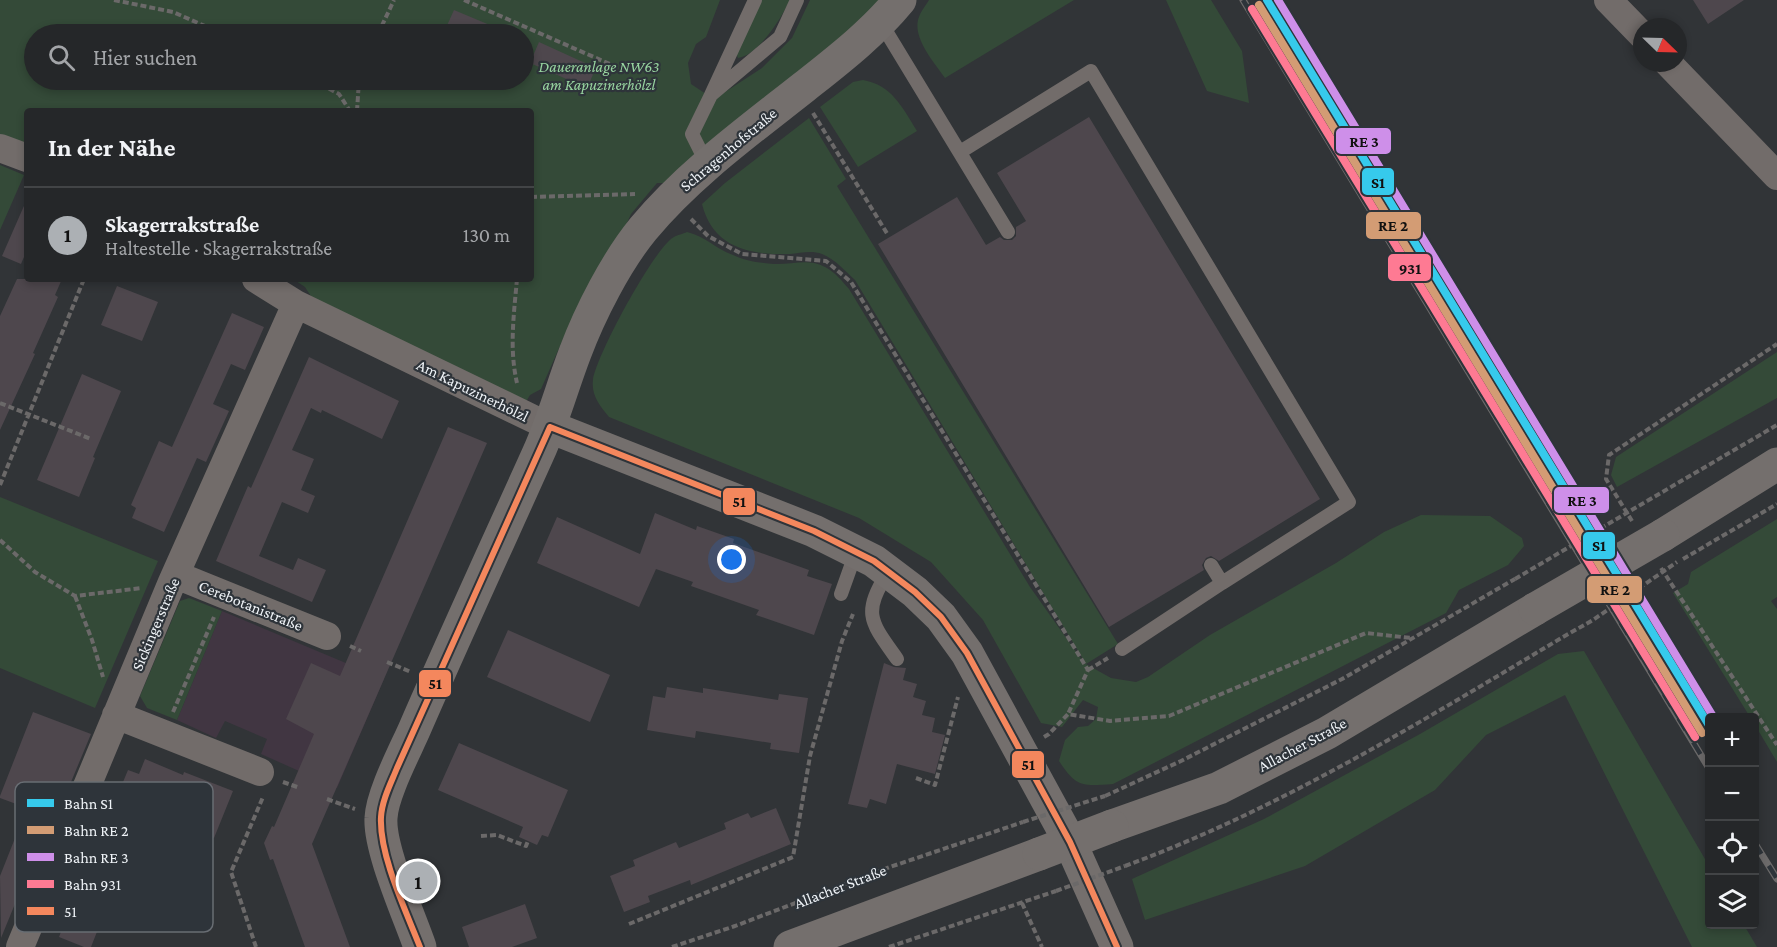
<!DOCTYPE html>
<html lang="de">
<head>
<meta charset="utf-8">
<style>
  :root { --surface:#252729; --page:#2d2f31; --text:#f1f3f6; --muted:#a3a5a8; --line:#424446; --accent:#acb0b4 }
  body { margin:0; font-family:"Crimson Pro",serif; background:var(--page); color:var(--text) }
  .controls { position:absolute; right:18px; bottom:18px; display:grid; overflow:hidden; border-radius:6px; box-shadow:0 3px 9px #0003 }
  .controls button { width:54px; height:54px; display:grid; place-items:center; padding:0; border:0; border-bottom:2px solid var(--line); background:var(--surface); color:var(--text); font:30px sans-serif }
  .compass { position:absolute; left:1633px; top:18px; width:54px; height:54px; border-radius:50%; background:var(--surface); box-shadow:0 3px 9px #0003; rotate:113deg }
  .you { position:absolute; left:732px; top:560px; width:21px; height:21px; margin:-15px; border:4px solid #fff; border-radius:50%; background:#1a73e8; box-shadow:0 0 0 9px #1a73e833 }
  .badge { display:grid; place-items:center; width:39px; height:39px; border-radius:50%; background:var(--accent); color:#111; font-size:20px; font-weight:700 }
  .pin { position:absolute; translate:-50% -50%; border:3px solid #fff; box-shadow:0 2px 6px #0006 }
  .list { margin:0; padding:0; list-style:none }
  h2 { display:flex; justify-content:space-between; align-items:center; height:78px; margin:0; padding:0 24px; font-size:26px }
  h2 small { font-size:20px; font-weight:400; color:var(--muted) }
  .list li { display:grid; grid-template-columns:39px 1fr auto; gap:18px; align-items:center; box-sizing:border-box; height:96px; padding:0 24px; border-top:2px solid var(--line) }
  .list b { display:block; font-size:22px; white-space:nowrap }
  .list p { margin:0; font-size:20px; white-space:nowrap; color:var(--muted) }
  .list em { font-size:20px; font-style:normal; color:var(--muted) }
  .icon { flex:none; width:33px; height:33px; fill:none; stroke:currentColor; stroke-width:2; stroke-linecap:round; stroke-linejoin:round }
  .map { position:relative; flex:none; width:1777px; height:947px; overflow:hidden }
  .search { position:absolute; background:var(--surface); box-shadow:0 3px 9px #0003; left:24px; top:24px; width:510px; height:66px; display:flex; align-items:center; gap:15px; box-sizing:border-box; padding:0 21px; border-radius:33px; color:var(--muted); font-size:22px }
  .panel { position:absolute; background:var(--surface); box-shadow:0 3px 9px #0003; left:24px; top:108px; width:510px; height:174px; border-radius:6px }
  .map>svg:first-child { display:block }
  .education { fill:#413642 }
  .green { fill:#344a38; fill-rule:evenodd }
  .building { fill:#4e474d }
  .lines { fill:none; stroke-linecap:round; stroke-linejoin:round }
  .path { stroke:#6b6969; stroke-width:4; stroke-dasharray:6 3; stroke-linecap:butt }
  .lane { stroke:#726c6a; stroke-width:14 }
  .street { stroke:#726c6a; stroke-width:28 }
  .secondary { stroke:#746f6d; stroke-width:33 }
  .rail-casing { stroke:#6c6a6a; stroke-width:7 }
  .rail { stroke:#2e343a; stroke-width:4.5; stroke-dasharray:14; stroke-linecap:butt }
  .path-bridge { stroke:#6b6969; stroke-width:4; stroke-dasharray:6 3; stroke-linecap:butt }
  .secondary-bridge { stroke:#746f6d; stroke-width:33 }
  .bus-1-casing { stroke:#2e343a; stroke-width:10 }
  .bus-1 { stroke:#f4875d; stroke-width:6 }
  .rail-1-casing { stroke:#2e343a; stroke-width:12 }
  .rail-2-casing { stroke:#2e343a; stroke-width:12 }
  .rail-3-casing { stroke:#2e343a; stroke-width:12 }
  .rail-4-casing { stroke:#2e343a; stroke-width:12 }
  .rail-1 { stroke:#36caec; stroke-width:8 }
  .rail-2 { stroke:#d39c74; stroke-width:8 }
  .rail-3 { stroke:#ce8fe9; stroke-width:8 }
  .rail-4 { stroke:#fe7a93; stroke-width:8 }
  .labels { text-anchor:middle; stroke-width:4.5; stroke-linejoin:round; paint-order:stroke }
  .park-label { font-size:16px; font-style:italic; fill:#98d5a0; stroke:#2e343a }
  .street-label { font-size:16px; fill:#eff3f7; stroke:#2e343a }
  .key { fill:#2e343a; stroke:#686d73; stroke-width:1.5 }
  .key-label { font-size:16px; fill:#eff3f7 }
  .line-badge { stroke:#2e343a; stroke-width:2 }
  .pale-badge-label { font-size:16px; text-anchor:middle; font-weight:bold; fill:#111 }
</style>
</head>
<body>
<div class="map">
<svg width="1777" height="947" viewBox="0 0 1777 947">
  <rect width="100%" height="100%" fill="#313437"/>
  <path class="education" d="M222 611 384 679 337 788 261 754 267 739 225 721 216 738 177 720Z"/>
  <path class="green" d="M0 0H720L706 37 696 44 688 63 691 84 706 94 719 96 762 68 792 38 810 0H887L666 183H657L631 214 604 273 564 337 541 389 530 395 521 410 316 304 305 287 293 279H531V111H27V146L0 135ZM34 34H524V80H34Z
    M758 0H790C782 17 758 56 738 58L735 50Z
    M929 0H1074L945 78C935 63 911 37 919 17 921 11 926 5 929 0Z
    M1166 0H1211L1242 51 1249 103 1207 91Z
    M863 80C892 85 902 107 917 131L858 167 820 107 853 82Z
    M809 118 846 179 837 186 1118 644 1086 664 855 280C845 271 835 259 822 254 812 250 800 253 790 254 750 255 713 248 702 204L725 183Z
    M0 165 24 175 0 230Z
    M687 232C705 236 716 249 733 255 745 261 761 263 774 264 791 265 809 258 825 267 835 272 842 281 849 289L1030 587 1084 663 1111 678 1136 682 1148 677 1210 635 1336 563 1384 532 1421 515 1490 516 1522 538 1524 546 1508 565 1459 590 1446 613 1113 784C1082 786 1077 788 1059 761L1065 740 1078 727 1088 726 1096 719 1098 707 1083 700 1062 727 1041 723 983 620 931 562 859 518 609 417C600 406 591 395 593 380 596 356 654 248 674 237 677 235 683 234 687 232Z
    M1777 352V398L1617 487 1611 475 1616 457Z
    M0 497 158 561 95 708 0 668Z
    M1777 519V597L1771 601 1777 609V762L1755 725 1754 718 1750 717 1673 593 1688 584 1691 572Z
    M189 598 222 611 177 720 147 708 140 696 180 601Z
    M1584 651 1709 866 1710 924 1744 925 1757 947H1692L1565 695 1486 735 1435 790 1305 866 1145 920 1132 879 1264 819 1420 734 1558 654Z"/>
  <path class="building" d="M1693 0H1744L1708 24Z
    M454 10 511 34H456L445 30Z
    M539 42 596 68 587 88 530 63Z
    M1089 117 1320 499 1219 561 1211 556 1206 558 1202 565 1204 570 1109 627 878 244 957 197 986 245 1000 237 1004 240H1012L1016 236V227L1026 221 997 173Z
    M27 199V250L21 264 2 256Z
    M17 279H62L55 295 58 297 33 353 35 354 0 430V316Z
    M117 286 158 302 142 341 101 325Z
    M232 313 264 327 245 370 231 364 213 404 229 411 206 462 197 458 164 532 132 518 136 508 131 505 159 441 172 447Z
    M309 357 399 401 382 439 322 410 321 413 311 408 292 450 314 459 301 490 315 496 308 513 282 502 259 556 293 570 298 558 326 570 312 602 216 561 248 486 251 488Z
    M82 374 121 391 93 457 95 458 79 497 37 480Z
    M448 427 487 443 312 844 350 947H305L273 859 270 860 264 843 272 826 274 827 314 734 286 719 311 663 340 676Z
    M655 513 696 530 697 526 734 539 733 543 809 570 807 576 832 584 814 635 756 615 759 610 691 586 693 582 656 569 639 607 537 563 557 517 640 554Z
    M508 630 610 675 590 722 487 677Z
    M884 663 894 667 906 668 903 680 917 684 913 697 926 701 922 715 935 718 932 732 945 735 935 774 897 764 886 804 870 799 867 808 848 804Z
    M667 687 703 693V688L778 700 779 694 808 698 799 753 770 749 771 743 696 731 695 738 647 730 653 696 665 698Z
    M33 712 91 734 31 878 26 877 1 938 0 876 27 808 0 798V796Z
    M459 743 568 790 548 837 542 835 537 845 519 837 523 827 438 790Z
    M145 759 183 775 184 772 233 791 214 838 165 819 154 845 127 834 135 815 113 806 128 770 139 774Z
    M776 808 791 844 691 885 690 880 648 896 650 902 624 912 610 876 635 866 633 860 676 842 679 848 726 829 724 823 748 813 751 818Z
    M87 874 108 883 103 895 107 897 101 912 104 914 91 947H84L59 937 73 900 75 901Z
    M525 904 537 938 512 947H469L462 927Z"/>
  <g class="lines">
    <path class="path" d="M114 0 173 12 223 34
      M464 0 612 65
      M378 34 394 0
      M313 80 339 94 350 111
      M357 111 359 80
      M813 113 888 235
      M531 197 635 194
      M691 219 708 236 742 254 826 261 851 282 1088 670 1068 714
      M517 279C514 313 509 349 517 383
      M0 403 91 439
      M0 485 84 279
      M1647 501 1777 425
      M1632 521 1606 479 1609 455 1777 344
      M0 540 35 572 75 596 142 588
      M1683 559 1777 504
      M1661 568 1777 745
      M75 596 92 640 103 677
      M350 646 361 651
      M387 662 411 672
      M1088 670 1108 658
      M173 712 214 617
      M1044 737 1049 734 1068 714 1110 721 1169 716 1366 633 1411 638
      M916 778 935 785 958 697
      M283 782 300 788
      M1105 796 1181 761 1342 679 1515 579
      M327 799 355 809
      M481 836 497 835 526 846 528 841
      M1125 866C1280 809 1422 721 1563 637
      M1022 903 1042 947
      M629 924 793 857 810 756 842 641 853 614
      M256 947 231 872 263 797
      M672 947 735 926 890 867 1023 822
      M889 947 1056 891"/>
    <path class="lane" d="M755 0 711 95 780 37 797 0
      M881 23 1008 232
      M960 152 1091 71 1349 502 1222 583 1211 565
      M707 164 692 134 711 95
      M888 572C862 614 870 621 897 659
      M841 594 856 552
      M1122 649 1222 583"/>
    <path class="street" d="M1608 0 1642 35
      M1668 63 1777 176
      M0 148 27 158
      M256 279 296 304 550 427
      M176 575 327 636
      M116 715 260 772
      M20 947 172 582 296 304"/>
    <path class="secondary" d="M550 427 814 531 874 561 915 592 941 617 967 653 1070 842 1117 947
      M1663 535 1777 464
      M1112 826 1219 788 1327 733 1535 609
      M420 947C409 915 379 849 381 818 382 794 405 751 415 728 455 636 497 545 538 454 553 421 562 387 575 353 590 313 616 262 643 229 689 174 747 132 804 87 838 60 872 34 900 0
      M790 947 1039 854"/>
    <g class="rail-casing">
      <path id="rail" d="M1243 0 1710 770
        M1754 842 1777 879"/>
    </g>
    <use href="#rail" class="rail"/>
    <path class="path-bridge" d="M1515 579 1647 501
      M1563 637 1593 620 1677 562
      M1023 822 1105 796
      M1056 891 1125 866"/>
    <path class="secondary-bridge" d="M1535 609 1663 535
      M1039 854 1112 826"/>
    <g class="bus-1-casing">
      <path id="bus-1" d="M550 427 814 531 874 561 915 592 941 617 967 653 1070 842 1117 947
        M420 947C406 911 379 855 381 817 382 800 391 783 397 768L550 427"/>
    </g>
    <use href="#bus-1" class="bus-1"/>
    <g class="rail-1-casing">
      <path id="rail-1" d="M1267 0 1710 727"/>
    </g>
    <g class="rail-2-casing">
      <path id="rail-2" d="M1259 5 1702 733"/>
    </g>
    <g class="rail-3-casing">
      <path id="rail-3" d="M1278 0 1714 718"/>
    </g>
    <g class="rail-4-casing">
      <path id="rail-4" d="M1252 9 1695 737"/>
    </g>
    <use href="#rail-1" class="rail-1"/>
    <use href="#rail-2" class="rail-2"/>
    <use href="#rail-3" class="rail-3"/>
    <use href="#rail-4" class="rail-4"/>
  </g>
  <g class="labels">
    <g class="park-label">
      <text x="599" y="72">Daueranlage NW63<tspan x="599" dy="18">am Kapuzinerhölzl</tspan></text>
    </g>
    <g class="street-label">
      <text transform="translate(728 149) rotate(-40)" y="6">Schragenhofstraße</text>
      <text transform="translate(473 390) rotate(26)" y="6">Am Kapuzinerhölzl</text>
      <text transform="translate(251 605) rotate(22)" y="6">Cerebotanistraße</text>
      <text transform="translate(155 624) rotate(-67)" y="6">Sickingerstraße</text>
      <text transform="translate(1302 744) rotate(-28)" y="6">Allacher Straße</text>
      <text transform="translate(840 886) rotate(-21)" y="6">Allacher Straße</text>
    </g>
  </g>
  <rect x="15" y="782" width="198" height="150" rx="9" class="key"/>
  <rect x="27" y="799" width="27" height="8" fill="#36caec"/>
  <rect x="27" y="826" width="27" height="8" fill="#d39c74"/>
  <rect x="27" y="853" width="27" height="8" fill="#ce8fe9"/>
  <rect x="27" y="880" width="27" height="8" fill="#fe7a93"/>
  <rect x="27" y="907" width="27" height="8" fill="#f4875d"/>
  <g class="key-label">
    <text x="64" y="809">Bahn S1</text>
    <text x="64" y="836">Bahn RE 2</text>
    <text x="64" y="863">Bahn RE 3</text>
    <text x="64" y="890">Bahn 931</text>
    <text x="64" y="917">51</text>
  </g>
  <g class="line-badge">
    <rect x="1335" y="127" width="57" height="28" rx="6" fill="#ce8fe9"/>
    <rect x="1361" y="167" width="34" height="29" rx="6" fill="#36caec"/>
    <rect x="1365" y="211" width="57" height="29" rx="6" fill="#d39c74"/>
    <rect x="1387" y="253" width="45" height="29" rx="6" fill="#fe7a93"/>
    <rect x="1553" y="486" width="57" height="28" rx="6" fill="#ce8fe9"/>
    <rect x="722" y="487" width="34" height="29" rx="6" fill="#f4875d"/>
    <rect x="1582" y="531" width="34" height="29" rx="6" fill="#36caec"/>
    <rect x="1586" y="575" width="57" height="29" rx="6" fill="#d39c74"/>
    <rect x="418" y="669" width="34" height="29" rx="6" fill="#f4875d"/>
    <rect x="1011" y="750" width="34" height="29" rx="6" fill="#f4875d"/>
  </g>
  <g class="pale-badge-label">
    <text x="1364" y="147">RE 3</text>
    <text x="1378" y="188">S1</text>
    <text x="1393" y="231">RE 2</text>
    <text x="1410" y="274">931</text>
    <text x="1582" y="506">RE 3</text>
    <text x="739" y="507">51</text>
    <text x="1599" y="551">S1</text>
    <text x="1615" y="595">RE 2</text>
    <text x="435" y="689">51</text>
    <text x="1028" y="770">51</text>
  </g>
</svg>
<div class="controls">
<button>+</button>
<button>−</button>
<button><svg class="icon" aria-label="locate" viewBox="0 0 24 24"><circle cx="12" cy="12" r="6"/><path d="M12 2v4M12 18v4M2 12h4M18 12h4"/></svg></button>
<button><svg class="icon" aria-label="layers" viewBox="0 0 24 24"><path d="M12 4l9 5-9 5-9-5zM3 14l9 5 9-5"/></svg></button>
</div>
<svg class="compass" viewBox="-18 -18 36 36"><path d="M0-13l5 13h-10z" fill="#e53935"/><path d="M0 13l5-13h-10z" fill="#a3a5a8"/></svg>
<div class="you"></div>
<div class="pin badge" style="left:418px;top:881px">1</div>
<div class="search"><svg class="icon" aria-label="search" viewBox="0 0 24 24"><circle cx="10" cy="10" r="6"/><path d="M15 15l6 6"/></svg>Hier suchen</div>
<section class="panel">
<h2>In der Nähe<small></small></h2>
<ul class="list">
<li><span class="badge">1</span><div><b>Skagerrakstraße</b><p>Haltestelle · Skagerrakstraße</p></div><em>130 m</em></li>
</ul>
</section>
</div>
</body>
</html>
